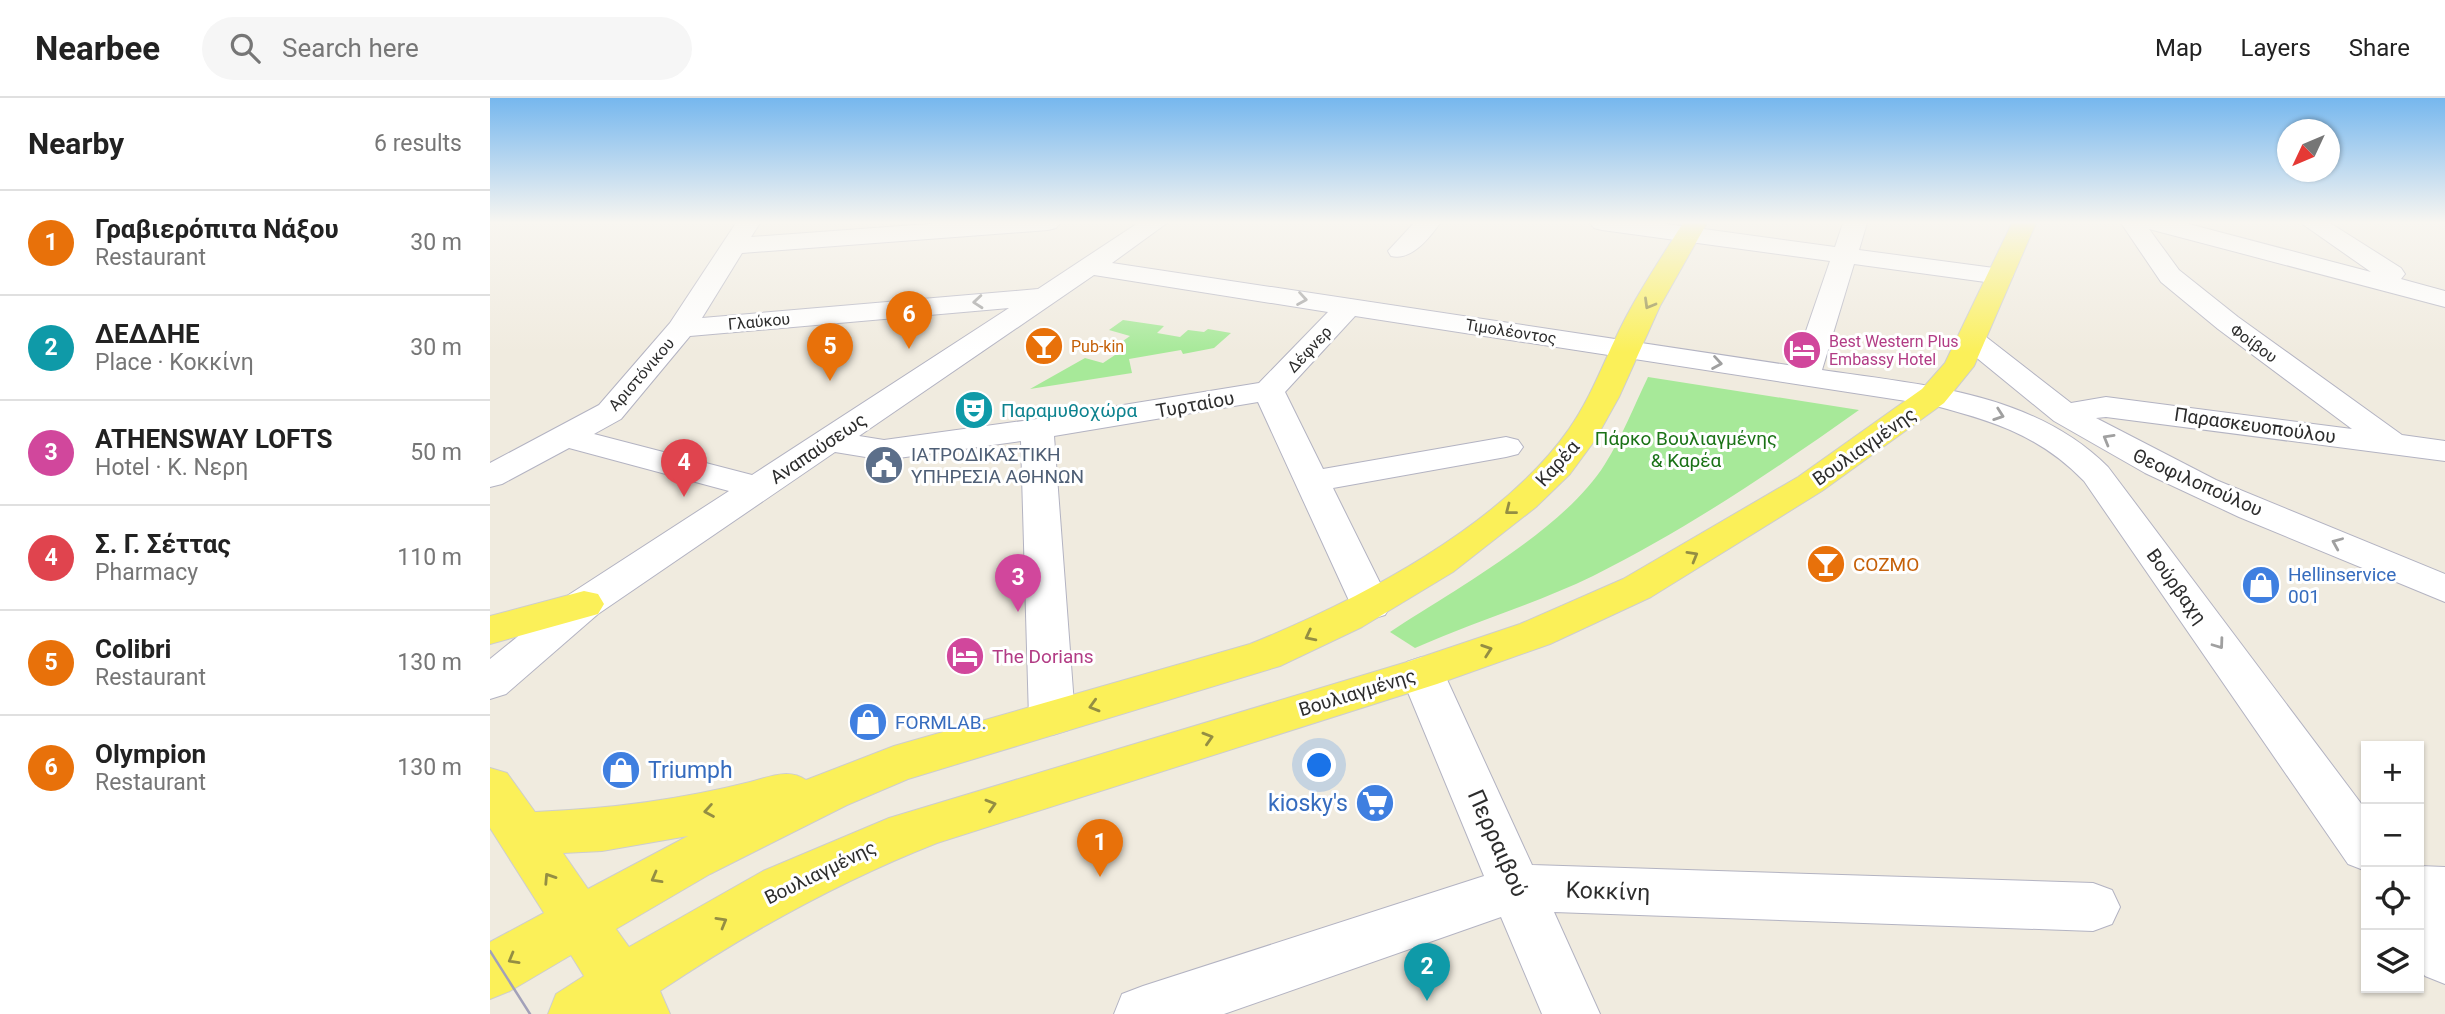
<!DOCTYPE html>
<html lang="en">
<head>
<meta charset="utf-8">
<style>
  :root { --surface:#fff; --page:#f6f6f6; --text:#222; --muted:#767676; --line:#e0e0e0; --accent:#2563eb }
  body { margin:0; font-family:Roboto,sans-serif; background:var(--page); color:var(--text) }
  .controls { position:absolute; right:21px; bottom:21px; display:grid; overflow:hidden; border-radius:0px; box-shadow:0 2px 5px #0004 }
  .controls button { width:63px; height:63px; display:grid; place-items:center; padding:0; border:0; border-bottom:2px solid var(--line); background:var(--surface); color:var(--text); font:35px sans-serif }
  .compass { position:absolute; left:1787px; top:21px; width:63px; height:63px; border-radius:50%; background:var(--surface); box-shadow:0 2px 5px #0004; rotate:226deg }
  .you { position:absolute; left:830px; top:668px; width:24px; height:24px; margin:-18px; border:5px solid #fff; border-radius:50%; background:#1a73e8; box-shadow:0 0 0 10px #1a73e833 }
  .badge { display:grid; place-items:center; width:46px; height:46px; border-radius:50%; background:var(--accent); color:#fff; font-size:23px; font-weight:700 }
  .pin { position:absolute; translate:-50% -58px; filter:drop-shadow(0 2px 4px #0008) }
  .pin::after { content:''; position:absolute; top:37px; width:24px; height:21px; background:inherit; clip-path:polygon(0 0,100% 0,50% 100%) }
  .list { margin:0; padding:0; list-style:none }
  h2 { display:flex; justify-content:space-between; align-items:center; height:91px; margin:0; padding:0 28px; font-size:30px }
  h2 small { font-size:23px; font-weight:400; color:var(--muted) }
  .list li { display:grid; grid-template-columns:46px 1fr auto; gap:21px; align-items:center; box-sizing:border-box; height:105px; padding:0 28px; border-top:2px solid var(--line) }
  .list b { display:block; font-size:26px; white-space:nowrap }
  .list p { margin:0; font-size:23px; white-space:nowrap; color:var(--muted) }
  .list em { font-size:23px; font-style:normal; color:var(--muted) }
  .icon { flex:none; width:38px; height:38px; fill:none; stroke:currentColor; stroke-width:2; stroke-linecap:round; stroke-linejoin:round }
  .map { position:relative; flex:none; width:1955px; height:916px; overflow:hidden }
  header { display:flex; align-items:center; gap:42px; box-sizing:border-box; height:98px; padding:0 35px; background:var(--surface); border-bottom:2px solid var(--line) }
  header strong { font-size:33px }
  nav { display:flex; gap:38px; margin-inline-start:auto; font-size:24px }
  .search { width:490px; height:63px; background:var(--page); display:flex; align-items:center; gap:18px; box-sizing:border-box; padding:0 24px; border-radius:38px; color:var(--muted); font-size:26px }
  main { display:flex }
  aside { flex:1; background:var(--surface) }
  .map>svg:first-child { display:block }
  .green { fill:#a7e999 }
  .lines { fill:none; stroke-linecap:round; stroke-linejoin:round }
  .minor-casing { stroke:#b3b3c2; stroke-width:2 }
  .major-casing { stroke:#cdcdcd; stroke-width:2 }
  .minor { fill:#fff; fill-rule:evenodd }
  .major { fill:#fbf059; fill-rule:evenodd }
  .tram { stroke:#a2a1b9; stroke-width:2.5 }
  .oneway { stroke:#a0a0a0 }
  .oneway2 { stroke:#948e43 }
  .labels { text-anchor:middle; stroke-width:6; stroke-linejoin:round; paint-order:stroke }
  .far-street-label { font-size:16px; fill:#2d2d2d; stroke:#fff }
  .far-hotel-label { font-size:16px; fill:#b23c85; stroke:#fff; text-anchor:start }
  .far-food-label { font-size:16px; fill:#c56008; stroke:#fff; text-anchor:start }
  .street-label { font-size:19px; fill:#2d2d2d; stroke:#fff }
  .culture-label { font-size:19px; fill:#0d838f; stroke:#fff; text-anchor:start }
  .park-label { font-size:19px; fill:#1a7216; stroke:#fff }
  .service-label { font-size:19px; fill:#4e5e75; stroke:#fff; text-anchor:start }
  .food-label { font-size:19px; fill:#c56008; stroke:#fff; text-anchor:start }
  .shop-label { font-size:19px; fill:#366cbe; stroke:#fff; text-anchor:start }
  .hotel-label { font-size:19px; fill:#b23c85; stroke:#fff; text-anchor:start }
  .near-shop-label { font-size:23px; fill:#366cbe; stroke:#fff; text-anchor:start }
  .near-street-label { font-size:23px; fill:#2d2d2d; stroke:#fff }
</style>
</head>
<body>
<header>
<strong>Nearbee</strong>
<div class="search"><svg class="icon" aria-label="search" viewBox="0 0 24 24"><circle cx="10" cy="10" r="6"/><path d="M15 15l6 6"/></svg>Search here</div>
<nav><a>Map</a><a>Layers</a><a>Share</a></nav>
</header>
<main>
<aside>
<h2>Nearby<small>6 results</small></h2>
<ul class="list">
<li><span class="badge" style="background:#e8710a">1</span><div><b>Γραβιερόπιτα Νάξου</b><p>Restaurant</p></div><em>30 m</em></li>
<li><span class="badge" style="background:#0f9aa8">2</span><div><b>ΔΕΔΔΗΕ</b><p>Place · Κοκκίνη</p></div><em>30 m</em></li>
<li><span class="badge" style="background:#d1479c">3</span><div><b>ATHENSWAY LOFTS</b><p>Hotel · Κ. Νερη</p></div><em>50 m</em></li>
<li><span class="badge" style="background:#e0444e">4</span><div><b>Σ. Γ. Σέττας</b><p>Pharmacy</p></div><em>110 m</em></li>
<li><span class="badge" style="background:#e8710a">5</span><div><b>Colibri</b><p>Restaurant</p></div><em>130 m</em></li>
<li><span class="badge" style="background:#e8710a">6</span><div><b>Olympion</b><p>Restaurant</p></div><em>130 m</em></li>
</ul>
</aside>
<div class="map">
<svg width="1955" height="916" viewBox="0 0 1955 916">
  <rect width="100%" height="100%" fill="#f0ebdf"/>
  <path class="green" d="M633 222 674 228 667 235 690 239 698 232 714 234 718 231 741 235 724 250 693 256 691 252 639 261 642 275 540 291 595 260 613 265 631 253 623 250 640 238 619 232Z
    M1158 279 1369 312C1283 373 1197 431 1103 478 1045 506 983 524 925 550L900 534C965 491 1074 432 1115 366 1132 339 1144 308 1158 279Z"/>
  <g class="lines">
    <g class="minor-casing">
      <path id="minor" d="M246 125H270L261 139 452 125H570L566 130 558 132 252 155 212 220 548 191 648 125H677L622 165 1304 268 1340 163 1112 132 1104 130 1100 125H1170L1345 149 1353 125H1377L1369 152 1519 172 1523 178 1519 184 1510 186 1364 166 1332 272C1432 287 1543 294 1618 369L1876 712V773L1858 766 1594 383C1549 337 1503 323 1442 307L865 218 795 294 833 371 1016 339 1028 342 1033 349 1028 356 1016 359 843 390 901 507 895 517 881 521 867 517 861 507 768 304 564 338 585 620 578 632 562 637 546 632 539 620 531 343 394 362 345 354 108 516 16 596 0 601V561L80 496 239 393 79 350 12 386 0 389V365L109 307 180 225ZM604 177 838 214 769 285 547 321 394 342 369 338ZM519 210 262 377 104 336 131 321 200 238Z
        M924 125H950C939 141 921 163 901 158L898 153Z
        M1631 125H1695L1881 174 1811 125H1840L1911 170 1915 176 1911 181 1955 193V209L1659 131 1689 172 1748 219 1912 337 1955 343V363L1616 319 1606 320 1726 382 1955 476V504L1749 419 1655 375 1564 323 1471 247 1467 241 1471 235 1481 232 1491 235 1581 305 1616 299 1862 331 1728 231 1671 184Z
        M932 559 947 564 954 575 1042 767 1603 785 1622 792 1630 809 1622 826 1603 833 1064 814 1110 916H1052L1011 819 734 916H624L632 896 653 888 994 778 910 575 917 564Z
        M1929 768 1955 769V886L1935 878 1929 869Z"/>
    </g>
    <g class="major-casing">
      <path id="major" d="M1193 125H1217L1170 208 1129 299 1105 342 1080 376 1046 409 963 474 872 529 790 568 418 681 357 707 220 776 126 831 139 849 273 773 399 720 917 564 1030 526 1133 481 1308 379 1432 291 1455 265 1522 125H1546L1484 268 1454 305 1332 393 1161 499 1060 546 947 586 447 745C348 784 258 834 170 893L180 916H58L66 896 94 878 81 857 20 893 0 901V844L54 815 0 730V670L17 675 45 714C117 711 189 702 260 684 279 679 299 670 316 682L404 648 760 546C869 502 1011 428 1079 331 1103 297 1116 257 1135 221 1152 188 1173 157 1193 125ZM198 738 98 791 73 755 112 753Z
        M94 493 108 496 114 506 108 516 0 546V518Z"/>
    </g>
    <use href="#minor" class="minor"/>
    <use href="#major" class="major"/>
    <path class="tram" d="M0 853 40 916"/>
  </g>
  <defs><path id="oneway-chevron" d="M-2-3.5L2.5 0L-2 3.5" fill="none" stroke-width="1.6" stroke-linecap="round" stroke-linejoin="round" transform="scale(1.75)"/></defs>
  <g class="oneway">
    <use href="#oneway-chevron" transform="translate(812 201) rotate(9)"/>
    <use href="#oneway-chevron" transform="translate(488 204) rotate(175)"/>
    <use href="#oneway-chevron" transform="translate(1227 265) rotate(9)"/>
    <use href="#oneway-chevron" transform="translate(1509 317) rotate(19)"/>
    <use href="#oneway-chevron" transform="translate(1618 341) rotate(-150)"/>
    <use href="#oneway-chevron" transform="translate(1847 445) rotate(-157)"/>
    <use href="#oneway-chevron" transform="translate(1729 546) rotate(54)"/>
  </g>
  <g class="oneway2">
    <use href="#oneway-chevron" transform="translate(1159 206) rotate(120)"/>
    <use href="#oneway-chevron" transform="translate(1020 412) rotate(142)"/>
    <use href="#oneway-chevron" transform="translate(1203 458) rotate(-30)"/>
    <use href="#oneway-chevron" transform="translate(820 538) rotate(153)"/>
    <use href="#oneway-chevron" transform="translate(997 552) rotate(-19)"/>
    <use href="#oneway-chevron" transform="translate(604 608) rotate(164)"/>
    <use href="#oneway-chevron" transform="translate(718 640) rotate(-17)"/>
    <use href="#oneway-chevron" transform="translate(501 707) rotate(-17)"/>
    <use href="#oneway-chevron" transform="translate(219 713) rotate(170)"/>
    <use href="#oneway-chevron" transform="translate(59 780) rotate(-123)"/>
    <use href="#oneway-chevron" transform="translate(166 780) rotate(151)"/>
    <use href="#oneway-chevron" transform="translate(232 824) rotate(-30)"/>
    <use href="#oneway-chevron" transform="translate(23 861) rotate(150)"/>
  </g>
  <linearGradient id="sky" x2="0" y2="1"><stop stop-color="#76b7ee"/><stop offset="0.49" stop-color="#f8f6f1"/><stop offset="1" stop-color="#f8f6f1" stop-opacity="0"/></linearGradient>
  <rect width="1955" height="254" fill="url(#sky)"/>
  <defs>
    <g id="bar-disc" transform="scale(2.0125)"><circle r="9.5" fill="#e8710a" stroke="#fff"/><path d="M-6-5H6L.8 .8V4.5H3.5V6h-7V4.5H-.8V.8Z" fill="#fff"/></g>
    <g id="hotel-disc" transform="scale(2.0125)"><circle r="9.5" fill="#d1479c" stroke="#fff"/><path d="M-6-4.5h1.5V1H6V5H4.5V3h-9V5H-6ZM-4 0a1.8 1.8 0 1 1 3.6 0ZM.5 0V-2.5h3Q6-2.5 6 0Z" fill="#fff"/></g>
    <g id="theatre-disc" transform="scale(2.0125)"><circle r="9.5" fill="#0f9aa8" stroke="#fff"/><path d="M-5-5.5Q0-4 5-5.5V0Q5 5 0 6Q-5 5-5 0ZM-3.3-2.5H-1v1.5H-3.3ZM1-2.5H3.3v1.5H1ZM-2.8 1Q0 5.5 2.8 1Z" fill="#fff"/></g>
    <g id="civic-disc" transform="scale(2.0125)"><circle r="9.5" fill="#5c6f8a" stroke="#fff"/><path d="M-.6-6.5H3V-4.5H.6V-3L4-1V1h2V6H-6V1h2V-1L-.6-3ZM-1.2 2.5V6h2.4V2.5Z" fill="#fff"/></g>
    <g id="shop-disc" transform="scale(2.0125)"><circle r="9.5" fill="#3f7fe0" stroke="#fff"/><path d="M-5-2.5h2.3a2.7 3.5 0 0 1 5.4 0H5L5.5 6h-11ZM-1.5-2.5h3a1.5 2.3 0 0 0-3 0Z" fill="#fff"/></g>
    <g id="supermarket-disc" transform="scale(2.0125)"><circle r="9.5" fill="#3f7fe0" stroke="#fff"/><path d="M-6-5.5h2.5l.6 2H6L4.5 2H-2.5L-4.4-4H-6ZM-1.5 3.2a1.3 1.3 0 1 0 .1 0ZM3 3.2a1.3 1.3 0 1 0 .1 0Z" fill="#fff"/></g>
  </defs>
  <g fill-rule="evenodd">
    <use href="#bar-disc" x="554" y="248"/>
    <use href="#hotel-disc" x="1312" y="252"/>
    <use href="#theatre-disc" x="484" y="312"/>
    <use href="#civic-disc" x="394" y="367"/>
    <use href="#bar-disc" x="1336" y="466"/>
    <use href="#shop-disc" x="1771" y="487"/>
    <use href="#hotel-disc" x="475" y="558"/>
    <use href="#shop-disc" x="378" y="624"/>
    <use href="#shop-disc" x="131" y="672"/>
    <use href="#supermarket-disc" x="885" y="705"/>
  </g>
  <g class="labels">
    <g class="far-street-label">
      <text transform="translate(269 223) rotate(-5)" y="6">Γλαύκου</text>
      <text transform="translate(1021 233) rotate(9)" y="6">Τιμολέοντος</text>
      <text transform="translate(1764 245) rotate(36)" y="6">Φοίβου</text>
      <text transform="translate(819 251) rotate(-47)" y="6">Δέφνερ</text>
      <text transform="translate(151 276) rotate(-49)" y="6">Αριστόνικου</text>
    </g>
    <g class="far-hotel-label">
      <text x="1339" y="249">Best Western Plus<tspan x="1339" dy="18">Embassy Hotel</tspan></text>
    </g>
    <g class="far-food-label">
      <text x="581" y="254">Pub-kin</text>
    </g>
    <g class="street-label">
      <text transform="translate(705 306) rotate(-10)" y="7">Τυρταίου</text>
      <text transform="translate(1765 327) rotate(8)" y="7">Παρασκευοπούλου</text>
      <text transform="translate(1374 348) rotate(-35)" y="7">Βουλιαγμένης</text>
      <text transform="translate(328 350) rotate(-34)" y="7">Αναπαύσεως</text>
      <text transform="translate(1067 365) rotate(-48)" y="7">Καρέα</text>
      <text transform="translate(1708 384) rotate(24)" y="7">Θεοφιλοπούλου</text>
      <text transform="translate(1687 488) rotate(54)" y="7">Βούρβαχη</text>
      <text transform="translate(867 594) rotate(-17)" y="7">Βουλιαγμένης</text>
      <text transform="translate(330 774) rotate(-26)" y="7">Βουλιαγμένης</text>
    </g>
    <g class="culture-label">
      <text x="511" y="319">Παραμυθοχώρα</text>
    </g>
    <g class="park-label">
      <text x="1196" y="347">Πάρκο Βουλιαγμένης<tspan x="1196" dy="22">&amp; Καρέα</tspan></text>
    </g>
    <g class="service-label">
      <text x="421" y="363">ΙΑΤΡΟΔΙΚΑΣΤΙΚΗ<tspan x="421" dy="22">ΥΠΗΡΕΣΙΑ ΑΘΗΝΩΝ</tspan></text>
    </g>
    <g class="food-label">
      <text x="1363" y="473">COZMO</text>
    </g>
    <g class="shop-label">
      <text x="1798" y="483">Hellinservice<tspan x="1798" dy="22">001</tspan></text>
      <text x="405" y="631">FORMLAB.</text>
    </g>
    <g class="hotel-label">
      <text x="502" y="565">The Dorians</text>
    </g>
    <g class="near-shop-label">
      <text x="158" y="680">Triumph</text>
      <text x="858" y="713" text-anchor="end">kiosky's</text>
    </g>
    <g class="near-street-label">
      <text transform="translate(1008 745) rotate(66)" y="8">Περραιβού</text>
      <text transform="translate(1118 793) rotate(2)" y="8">Κοκκίνη</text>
    </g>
  </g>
</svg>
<div class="controls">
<button>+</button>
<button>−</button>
<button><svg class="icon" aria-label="locate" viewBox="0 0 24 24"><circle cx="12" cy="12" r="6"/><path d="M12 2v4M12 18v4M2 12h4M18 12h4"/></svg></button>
<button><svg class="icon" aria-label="layers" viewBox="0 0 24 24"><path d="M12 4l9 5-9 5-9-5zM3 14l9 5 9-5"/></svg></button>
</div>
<svg class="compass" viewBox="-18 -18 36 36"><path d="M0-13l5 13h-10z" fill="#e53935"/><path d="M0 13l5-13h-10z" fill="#767676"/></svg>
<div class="you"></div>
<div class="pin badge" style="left:610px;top:779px;background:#e8710a">1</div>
<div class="pin badge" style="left:937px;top:903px;background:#0f9aa8">2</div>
<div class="pin badge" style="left:528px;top:514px;background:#d1479c">3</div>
<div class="pin badge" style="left:194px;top:399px;background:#e0444e">4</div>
<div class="pin badge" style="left:340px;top:283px;background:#e8710a">5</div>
<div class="pin badge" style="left:419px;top:251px;background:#e8710a">6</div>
</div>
</main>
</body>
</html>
